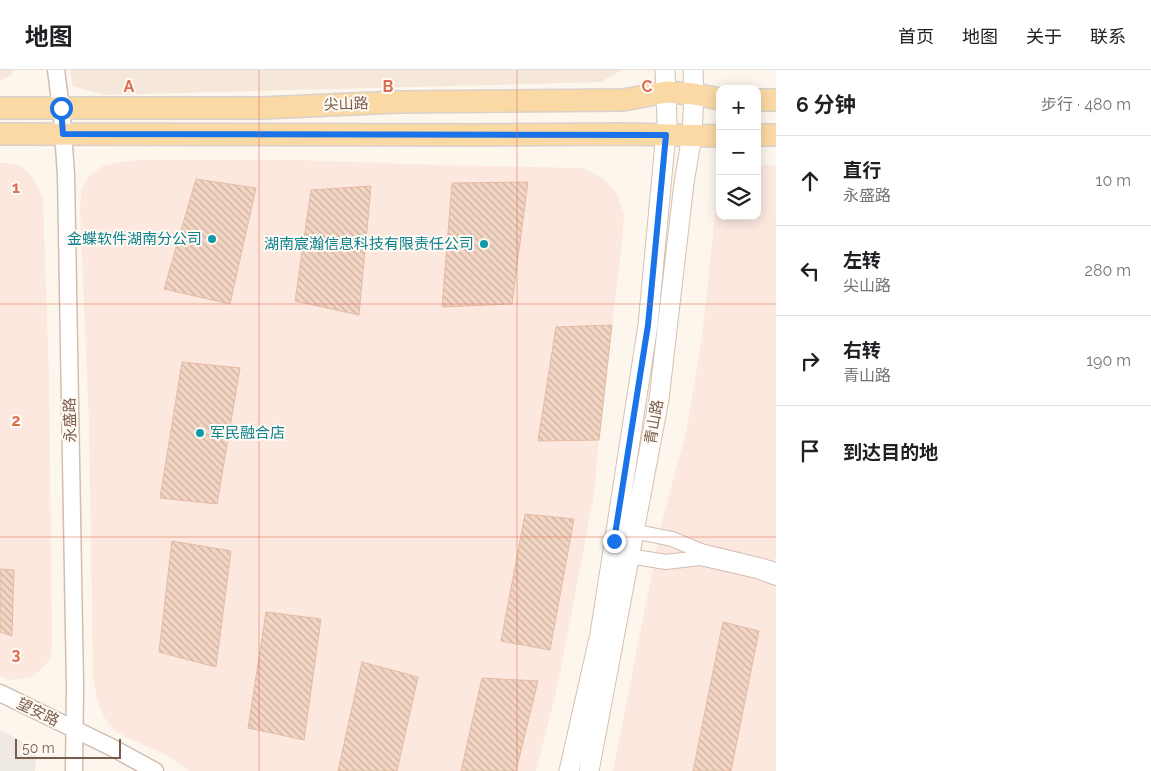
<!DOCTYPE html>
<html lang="zh">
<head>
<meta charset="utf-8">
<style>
  :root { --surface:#fff; --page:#f6f6f6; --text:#202124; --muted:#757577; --line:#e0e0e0 }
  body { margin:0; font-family:Raleway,"Noto Sans SC",sans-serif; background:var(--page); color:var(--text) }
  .controls { position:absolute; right:15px; top:15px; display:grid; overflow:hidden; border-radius:10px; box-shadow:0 2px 12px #0003 }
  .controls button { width:45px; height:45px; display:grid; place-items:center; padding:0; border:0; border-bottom:1px solid var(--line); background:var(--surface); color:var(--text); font:25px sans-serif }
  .scale { position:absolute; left:15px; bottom:12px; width:106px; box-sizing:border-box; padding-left:5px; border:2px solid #7a5c4d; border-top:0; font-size:14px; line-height:18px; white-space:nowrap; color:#7a5c4d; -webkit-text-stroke:4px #fffaf3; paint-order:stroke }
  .stop { position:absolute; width:15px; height:15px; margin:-11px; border:4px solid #1a73e8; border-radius:50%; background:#fff }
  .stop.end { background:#1a73e8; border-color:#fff; box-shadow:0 1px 5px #0008 }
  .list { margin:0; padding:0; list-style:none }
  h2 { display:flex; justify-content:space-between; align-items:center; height:65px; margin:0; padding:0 20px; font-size:21px }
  h2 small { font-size:16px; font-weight:400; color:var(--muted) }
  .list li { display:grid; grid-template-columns:32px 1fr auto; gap:15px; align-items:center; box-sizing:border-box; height:90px; padding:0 20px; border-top:1px solid var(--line) }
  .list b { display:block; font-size:19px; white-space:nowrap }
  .list p { margin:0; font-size:16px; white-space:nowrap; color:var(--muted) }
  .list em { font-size:16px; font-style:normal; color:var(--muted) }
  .icon { flex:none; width:28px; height:28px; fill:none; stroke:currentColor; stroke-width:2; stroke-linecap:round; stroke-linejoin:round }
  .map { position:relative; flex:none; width:776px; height:701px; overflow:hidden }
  header { display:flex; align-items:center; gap:30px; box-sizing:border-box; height:70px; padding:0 25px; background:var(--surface); border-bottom:1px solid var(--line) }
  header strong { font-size:24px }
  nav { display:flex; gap:28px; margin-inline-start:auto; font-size:18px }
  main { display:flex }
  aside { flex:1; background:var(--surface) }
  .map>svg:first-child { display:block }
  .residential { fill:#f5e8da }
  .commercial { fill:#fde8e0 }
  .industrial { fill:#efe9e4 }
  .building { fill:url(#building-back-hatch); stroke:#e6bba3 }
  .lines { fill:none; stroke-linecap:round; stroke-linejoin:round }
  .minor-casing { stroke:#d1beb0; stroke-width:16 }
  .tertiary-casing { stroke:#d1beb0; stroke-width:19 }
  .secondary-casing { stroke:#d6c0b0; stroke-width:21 }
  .primary-casing { stroke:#dad1cd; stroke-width:24 }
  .minor { stroke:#fff; stroke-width:14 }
  .tertiary { stroke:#fff; stroke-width:16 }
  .secondary { stroke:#fff; stroke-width:19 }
  .primary { stroke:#fbd9a5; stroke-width:21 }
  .route { stroke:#1a73e8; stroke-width:6 }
  .grid { fill:none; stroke:#dc6d51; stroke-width:1; stroke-opacity:0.55 }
  .culture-dot { fill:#0f9aa8; stroke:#fffaf3; stroke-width:2 }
  .labels { text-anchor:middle; stroke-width:4; stroke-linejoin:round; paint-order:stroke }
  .street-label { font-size:15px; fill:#7a5c4d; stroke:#fffaf3 }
  .culture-label { font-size:15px; fill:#0d838f; stroke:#fffaf3; text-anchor:end }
  .grid-label { font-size:16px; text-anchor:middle; font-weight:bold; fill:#dc6d51; stroke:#fffaf3; stroke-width:4; stroke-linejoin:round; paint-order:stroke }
</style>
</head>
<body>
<header>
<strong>地图</strong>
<nav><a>首页</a><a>地图</a><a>关于</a><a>联系</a></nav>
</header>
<main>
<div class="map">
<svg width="776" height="701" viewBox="0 0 776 701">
  <defs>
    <pattern id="building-back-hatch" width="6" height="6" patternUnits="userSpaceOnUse" patternTransform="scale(1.25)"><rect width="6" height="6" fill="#f3d5c3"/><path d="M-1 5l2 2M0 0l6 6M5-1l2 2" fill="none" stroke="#cab0a1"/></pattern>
  </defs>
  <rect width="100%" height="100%" fill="#fdf6ec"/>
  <path class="residential" d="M0 0H15L11 5 0 11Z
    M70 0H622L601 12 104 25 73 16Z"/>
  <path class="commercial" d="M143 90H297L439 95 583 98 604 109 617 124 624 145 622 173 602 338 594 424 558 614 536 701H189L167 685 127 668 114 660 104 647 97 629 93 607 89 353 80 140 81 121 90 105 103 96 121 92Z
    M0 93H6L19 95 27 102 34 110 40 121 43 131 49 303 52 576 51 587 46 594 40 600 33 606 15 610 6 609 0 606Z
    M764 95 776 96V701H613L663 447 687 358 702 268 717 126 720 122V146H757V97Z"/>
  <path class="industrial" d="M0 660 37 679 35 701H0Z"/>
  <path class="building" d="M196 109 256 118 230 234 164 219Z
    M528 112 512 234 442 237 452 113Z
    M371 116 359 245 295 231 311 120Z
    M612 255 599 370 538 371 556 257Z
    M182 292 240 298 217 434 160 428Z
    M525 444 574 449 550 580 501 571Z
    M172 471 231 481 216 597 159 582Z
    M0 499 14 500 12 566 0 562Z
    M266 542 321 549 304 670 248 658Z
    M723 552 759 561 731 701H693Z
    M362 592 418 607 397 701H338Z
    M482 608 538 611 516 701H461Z"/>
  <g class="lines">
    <g class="minor-casing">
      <path id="minor" d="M626 465 633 461 672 469 701 481 759 495 776 500
        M624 481 629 486 666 492 700 488 757 501 776 508"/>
    </g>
    <g class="tertiary-casing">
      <path id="tertiary" d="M56 0 62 46 66 105 75 617 74 701
        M0 623 113 678 155 701"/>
    </g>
    <g class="secondary-casing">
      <path id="secondary" d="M569 701 600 564 648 255 667 52 665 0
        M589 701 659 329 684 113 692 65 694 24 693 0"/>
    </g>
    <g class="primary-casing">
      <path id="primary" d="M757 30H776
        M0 38H261L398 32 623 30 666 22 694 24 720 29
        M0 64 475 65 622 64 720 66
        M757 65H776"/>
    </g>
    <use href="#minor" class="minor"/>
    <use href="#tertiary" class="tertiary"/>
    <use href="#secondary" class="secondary"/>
    <use href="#primary" class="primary"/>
  </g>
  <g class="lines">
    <path class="route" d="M61 38 63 64 666 65 648 255 614 471"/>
  </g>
  <path class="grid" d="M259 0V701M517 0V701M0 234H776M0 467H776"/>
  <g class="culture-dot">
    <circle cx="212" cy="169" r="5"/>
    <circle cx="484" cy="174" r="5"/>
    <circle cx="200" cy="363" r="5"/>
  </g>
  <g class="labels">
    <g class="street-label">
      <text transform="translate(346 34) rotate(-2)" y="5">尖山路</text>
      <text transform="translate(70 350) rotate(-91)" y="5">永盛路</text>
      <text transform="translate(654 352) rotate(-80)" y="5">青山路</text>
      <text transform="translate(38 642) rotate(26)" y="5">望安路</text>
    </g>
    <g class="culture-label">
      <text x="202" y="174">金蝶软件湖南分公司</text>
      <text x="474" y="179">湖南宸瀚信息科技有限责任公司</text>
      <text x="210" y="368" text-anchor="start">军民融合店</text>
    </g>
  </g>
  <g class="grid-label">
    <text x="129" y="22">A</text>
    <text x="388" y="22">B</text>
    <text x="647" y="22">C</text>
    <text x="16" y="123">1</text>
    <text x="16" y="356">2</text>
    <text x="16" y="590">3</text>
  </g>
</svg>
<div class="controls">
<button>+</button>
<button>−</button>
<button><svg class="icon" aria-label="layers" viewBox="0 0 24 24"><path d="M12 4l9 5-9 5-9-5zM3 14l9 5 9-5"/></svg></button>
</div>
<div class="scale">50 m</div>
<div class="stop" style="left:61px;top:38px"></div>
<div class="stop end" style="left:614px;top:471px"></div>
</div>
<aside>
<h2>6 分钟<small>步行 · 480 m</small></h2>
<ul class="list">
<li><svg class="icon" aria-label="ahead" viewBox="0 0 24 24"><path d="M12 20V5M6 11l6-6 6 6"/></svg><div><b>直行</b><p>永盛路</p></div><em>10 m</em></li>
<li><svg class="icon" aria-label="left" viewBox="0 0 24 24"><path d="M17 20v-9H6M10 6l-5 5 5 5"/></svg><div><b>左转</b><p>尖山路</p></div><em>280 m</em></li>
<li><svg class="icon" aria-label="right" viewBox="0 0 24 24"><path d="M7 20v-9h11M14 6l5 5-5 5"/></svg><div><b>右转</b><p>青山路</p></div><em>190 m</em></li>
<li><svg class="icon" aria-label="arrive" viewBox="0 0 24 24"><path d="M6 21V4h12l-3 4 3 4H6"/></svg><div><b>到达目的地</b></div></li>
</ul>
</aside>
</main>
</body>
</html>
